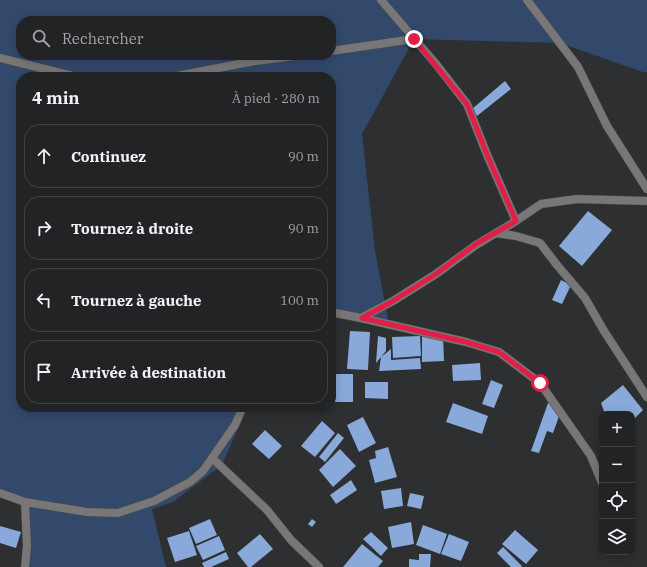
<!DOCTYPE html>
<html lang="fr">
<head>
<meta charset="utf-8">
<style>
  :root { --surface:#222325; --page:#2a2b2d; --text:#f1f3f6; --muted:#a2a4a7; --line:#3f4042 }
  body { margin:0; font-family:"IBM Plex Serif",serif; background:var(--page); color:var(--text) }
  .controls { position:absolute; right:12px; bottom:12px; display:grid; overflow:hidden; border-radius:8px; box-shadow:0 2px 10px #0003 }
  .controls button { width:36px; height:36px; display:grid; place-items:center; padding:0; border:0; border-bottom:1px solid var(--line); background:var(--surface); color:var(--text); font:20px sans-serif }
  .stop { position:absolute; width:12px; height:12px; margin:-9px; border:3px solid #e11d48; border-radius:50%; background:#fff }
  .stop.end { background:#e11d48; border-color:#fff; box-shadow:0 1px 4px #0008 }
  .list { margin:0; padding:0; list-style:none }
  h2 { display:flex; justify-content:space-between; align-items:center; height:52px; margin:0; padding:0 16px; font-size:17px }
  h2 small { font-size:13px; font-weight:400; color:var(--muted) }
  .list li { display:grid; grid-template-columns:26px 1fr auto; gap:12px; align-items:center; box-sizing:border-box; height:64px; margin:0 8px 8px; padding:0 8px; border:1px solid var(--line); border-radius:16px }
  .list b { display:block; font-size:15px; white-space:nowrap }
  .list em { font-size:13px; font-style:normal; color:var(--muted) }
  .icon { flex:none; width:22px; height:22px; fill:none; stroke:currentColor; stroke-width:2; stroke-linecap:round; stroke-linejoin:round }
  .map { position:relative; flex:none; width:647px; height:567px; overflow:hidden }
  .search { position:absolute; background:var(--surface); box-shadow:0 2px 10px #0003; left:16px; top:16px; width:320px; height:44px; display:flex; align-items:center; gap:10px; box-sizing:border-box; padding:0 14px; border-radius:16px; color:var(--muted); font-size:15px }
  .panel { position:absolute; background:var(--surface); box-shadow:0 2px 10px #0003; left:16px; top:72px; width:320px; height:340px; border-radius:16px }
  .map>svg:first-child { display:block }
  .green { fill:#32496b; fill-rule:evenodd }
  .building { fill:#88a9da }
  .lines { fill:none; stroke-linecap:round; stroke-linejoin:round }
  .street-casing { stroke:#484a4c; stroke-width:9 }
  .street { stroke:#787676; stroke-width:8 }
  .route { stroke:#e11d48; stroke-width:5 }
</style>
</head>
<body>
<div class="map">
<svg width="647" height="567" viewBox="0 0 647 567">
  <rect width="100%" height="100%" fill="#2d2f31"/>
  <path class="green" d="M0 0H647V72H643L560 43 414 39 362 134 375 251 389 325 331 317V77H21V407H247L222 465 173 502 152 509 166 567H21L29 505 0 493ZM21 21H331V55H21Z"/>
  <path class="building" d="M505 81 511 89 477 116 472 109Z
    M588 211 612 230 582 266 559 246Z
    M561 280 571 285 562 304 552 300Z
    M350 331 370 332 368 370 347 369Z
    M443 335 444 361 422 362V336Z
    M378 336 386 338V351L376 363Z
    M420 336 421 356 393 358 392 337Z
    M391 349V360L420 358 421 369 379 371 381 357Z
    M480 363 481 380 453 381 452 365Z
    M331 374H353V402H331Z
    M491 380 503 385 494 408 482 404Z
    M365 382H388V399L365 398Z
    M623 385 643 410 632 421V414H605L601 403Z
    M453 403 488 416 482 434 446 422Z
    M548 403 562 408 553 433 547 431 539 453 531 451Z
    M363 417 376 443 359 452 347 425Z
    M322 421 335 433 315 457 301 446Z
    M265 430 282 446 269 459 252 444Z
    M338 433 344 438 325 462 319 457Z
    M388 447 397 477 375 483 369 460 376 458 375 451Z
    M340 449 356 466 333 487 319 470Z
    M351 480 357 490 336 504 330 495Z
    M401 488 403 506 384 509 381 491Z
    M410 493 424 496 421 509 407 506Z
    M210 519 217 535 196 544 189 528Z
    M312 519 316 522 312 527 308 524Z
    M411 522 414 544 392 548 388 527Z
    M423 525 447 534 440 554 416 545Z
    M0 526 21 532 16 548 0 543Z
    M515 530 538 550 526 564 502 544Z
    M189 531 197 555 175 562 167 538Z
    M371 532 388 548 381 556 363 539Z
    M260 534 273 549 251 567H248L237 553Z
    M449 534 469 542 461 561 441 554Z
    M219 536 225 550 203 560 196 546Z
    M362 544 383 561 378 567H343Z
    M503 547 522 566 521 567H511L497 553Z
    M226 552 229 559 211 567H204L202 563Z
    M419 554H431L430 567H409V559L419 560Z"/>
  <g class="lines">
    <g class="street-casing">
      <path id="street" d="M381 0 436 64 467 104 488 157 516 221
        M527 0 578 67 607 126 647 189
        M331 51 414 39
        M0 58 77 77
        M172 77 249 62 301 55
        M496 233 516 236 540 243 557 265 585 298 604 331 647 397
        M331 312 361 318 466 342 499 352 540 383 591 456 602 483
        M361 318 393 301 436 274 476 245 516 221 541 204 577 199 647 201
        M212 458 267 510 291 540 319 567
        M0 493 25 502 87 512 118 513 154 501 190 482 203 471 235 425 243 407
        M25 567 27 546 25 502"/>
    </g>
    <use href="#street" class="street"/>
  </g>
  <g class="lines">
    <path class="route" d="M414 39 467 104 488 157 516 221 476 244 436 274 393 301 362 318 466 342 499 352 540 383"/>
  </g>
</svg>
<div class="controls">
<button>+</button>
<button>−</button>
<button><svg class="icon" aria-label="locate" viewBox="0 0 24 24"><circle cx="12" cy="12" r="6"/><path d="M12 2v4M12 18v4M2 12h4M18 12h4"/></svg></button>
<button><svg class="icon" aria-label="layers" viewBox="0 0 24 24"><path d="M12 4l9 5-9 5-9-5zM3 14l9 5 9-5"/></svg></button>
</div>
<div class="stop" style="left:540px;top:383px"></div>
<div class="stop end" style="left:414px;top:39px"></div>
<div class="search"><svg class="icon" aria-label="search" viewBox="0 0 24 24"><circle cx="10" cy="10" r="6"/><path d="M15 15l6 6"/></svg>Rechercher</div>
<section class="panel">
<h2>4 min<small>À pied · 280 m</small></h2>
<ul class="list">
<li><svg class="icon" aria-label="ahead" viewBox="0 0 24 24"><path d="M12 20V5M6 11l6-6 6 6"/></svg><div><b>Continuez</b></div><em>90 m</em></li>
<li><svg class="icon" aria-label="right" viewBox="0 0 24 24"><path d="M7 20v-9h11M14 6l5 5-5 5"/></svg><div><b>Tournez à droite</b></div><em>90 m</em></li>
<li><svg class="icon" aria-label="left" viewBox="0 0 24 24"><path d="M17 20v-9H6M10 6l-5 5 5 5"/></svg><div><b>Tournez à gauche</b></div><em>100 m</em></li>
<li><svg class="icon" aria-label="arrive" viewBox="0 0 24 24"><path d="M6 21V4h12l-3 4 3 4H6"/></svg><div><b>Arrivée à destination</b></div></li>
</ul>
</section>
</div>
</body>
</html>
